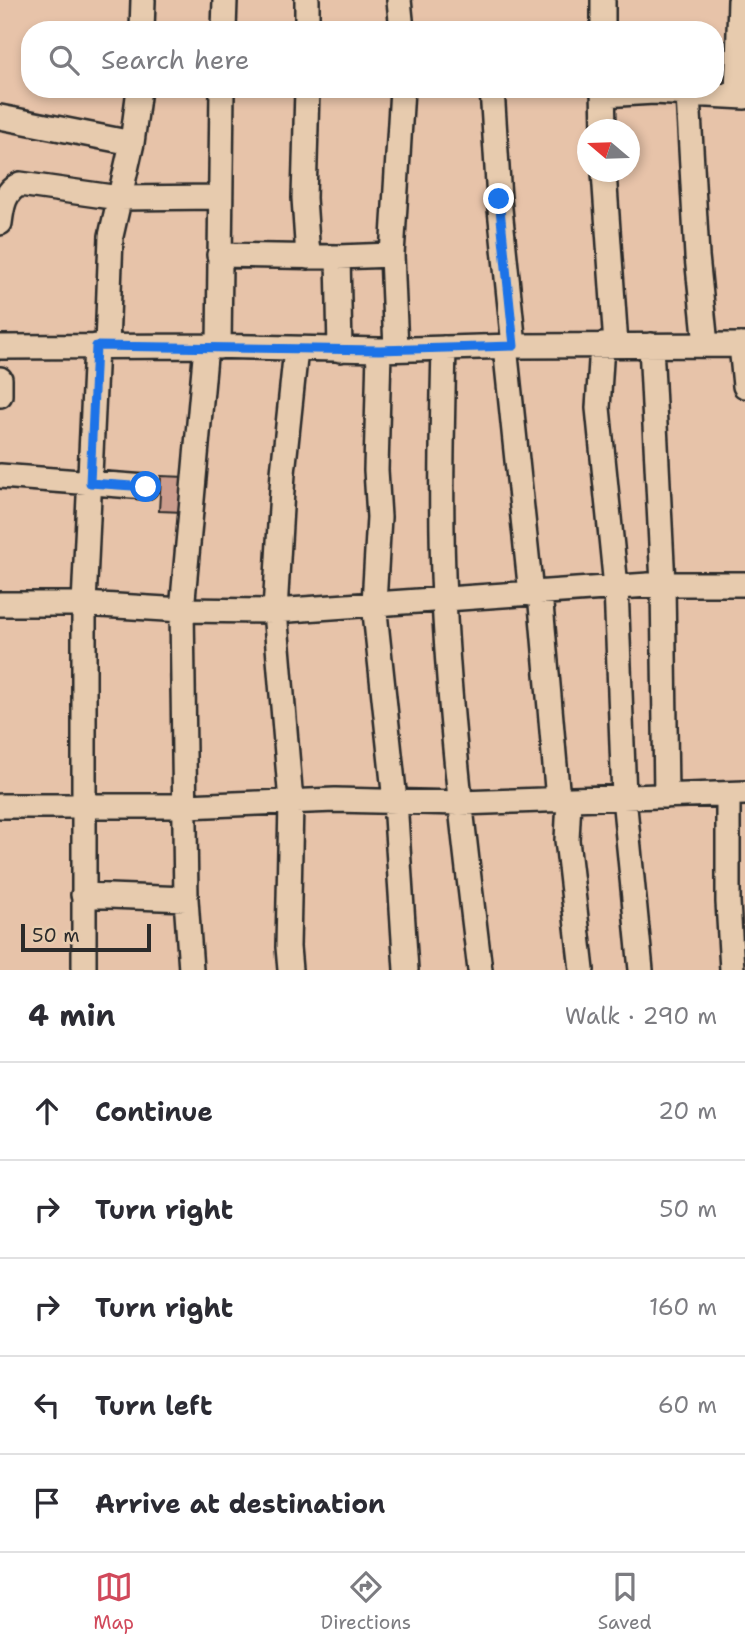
<!DOCTYPE html>
<html lang="en">
<head>
<meta charset="utf-8">
<style>
  :root { --surface:#fff; --page:#f2f2f3; --text:#2b2b33; --muted:#7c7c81; --line:#e1e1e2; --accent:#d1495b }
  body { margin:0; font-family:"Shantell Sans",sans-serif; background:var(--page); color:var(--text) }
  .compass { position:absolute; left:577px; top:119px; width:63px; height:63px; border-radius:50%; background:var(--surface); box-shadow:0 4px 10px #0003; rotate:289deg }
  .scale { position:absolute; left:21px; bottom:18px; width:130px; box-sizing:border-box; padding-left:7px; border:4px solid #2b2b2b; border-top:0; font-size:19px; line-height:24px; white-space:nowrap; color:#2b2b2b; -webkit-text-stroke:5px #e7cbae; paint-order:stroke }
  .stop { position:absolute; width:21px; height:21px; margin:-16px; border:5px solid #1a73e8; border-radius:50%; background:#fff }
  .stop.end { background:#1a73e8; border-color:#fff; box-shadow:0 2px 7px #0008 }
  .list { margin:0; padding:0; list-style:none }
  h2 { display:flex; justify-content:space-between; align-items:center; height:91px; margin:0; padding:0 28px; font-size:30px }
  h2 small { font-size:23px; font-weight:400; color:var(--muted) }
  .list li { display:grid; grid-template-columns:46px 1fr auto; gap:21px; align-items:center; box-sizing:border-box; height:98px; padding:0 28px; border-top:2px solid var(--line) }
  .list b { display:block; font-size:26px; white-space:nowrap }
  .list em { font-size:23px; font-style:normal; color:var(--muted) }
  .icon { flex:none; width:38px; height:38px; fill:none; stroke:currentColor; stroke-width:2; stroke-linecap:round; stroke-linejoin:round }
  .map { position:relative; flex:none; width:745px; height:970px; overflow:hidden }
  .search { position:absolute; background:var(--surface); box-shadow:0 4px 10px #0003; left:21px; right:21px; top:21px; height:77px; display:flex; align-items:center; gap:18px; box-sizing:border-box; padding:0 24px; border-radius:28px; color:var(--muted); font-size:26px }
  .sheet { height:581px; background:var(--surface) }
  nav { display:flex; justify-content:space-around; align-items:center; box-sizing:border-box; height:98px; border-top:2px solid var(--line); background:var(--surface); font-size:19px; color:var(--muted) }
  nav a { display:grid; justify-items:center; gap:4px }
  nav .on { color:var(--accent) }
  .map>svg:first-child { display:block }
  .building { fill:#cc9d8d; stroke:#2b2b2b; stroke-width:2 }
  .lines { fill:none; stroke-linecap:round; stroke-linejoin:round }
  .minor-casing { stroke:#2b2b2b; stroke-width:28 }
  .minor { stroke:#e7cbae; stroke-width:23 }
  .route { stroke:#1a73e8; stroke-width:9 }
</style>
</head>
<body>
<div class="map">
<svg width="745" height="970" viewBox="0 0 745 970">
  <rect width="100%" height="100%" fill="#e7c3a9"/>
  <filter id="ink" filterUnits="userSpaceOnUse"><feTurbulence type="fractalNoise" baseFrequency=".0143" numOctaves="2"/><feDisplacementMap in="SourceGraphic" scale="14" xChannelSelector="R" yChannelSelector="G"/><feConvolveMatrix kernelMatrix="1 2 1 2 8 2 1 2 1" color-interpolation-filters="sRGB"/></filter>
  <g filter="url(#ink)">
    <path class="building" d="M161 476 186 477 184 512 159 511Z"/>
    <g class="lines">
      <g class="minor-casing">
        <path id="minor" d="M399 0 402 30
          M603 0V30
          M142 30 143 0
          M224 30 225 0
          M307 30V0
          M307 89 304 198 308 257
          M492 89 499 199 514 346
          M603 89 604 130
          M603 95 654 92 745 97
          M688 95 697 256 706 345
          M737 96 740 0
          M0 117 132 143
          M604 172 616 345
          M0 223C2 207 4 191 20 184L119 198 220 197
          M219 255 338 257 392 255
          M338 257 340 350
          M602 345 598 408 616 587 624 797 641 970
          M651 345 663 584 666 796
          M741 345 745 386
          M107 346 111 236 132 143 139 89
          M505 346 531 594
          M0 347 206 346 379 350 514 346 745 345
          M219 347 222 89
          M444 348C442 432 440 515 444 599 450 723 465 847 480 970
          M396 349 392 255 402 89
          M379 350 376 470 379 517 374 603 395 801 406 970
          M0 379V395
          M0 476 146 487
          M540 593 558 800
          M0 604H84L182 610 275 611 663 584H745
          M728 794V902L732 970
          M569 800 567 840 582 970
          M0 806H186L335 800 460 803 745 793
          M83 895 186 899
          M84 970V604L96 346
          M191 970 186 899 182 610 206 346
          M290 970 288 947 291 802 275 611 283 473 296 349"/>
      </g>
      <use href="#minor" class="minor"/>
    </g>
  </g>
  <g class="lines" filter="url(#ink)">
    <path class="route" d="M146 487 90 483 96 346 379 350 514 346 499 199"/>
  </g>
</svg>
<svg class="compass" viewBox="-18 -18 36 36"><path d="M0-13l5 13h-10z" fill="#e53935"/><path d="M0 13l5-13h-10z" fill="#7c7c81"/></svg>
<div class="scale">50 m</div>
<div class="stop" style="left:146px;top:487px"></div>
<div class="stop end" style="left:499px;top:199px"></div>
<div class="search"><svg class="icon" aria-label="search" viewBox="0 0 24 24"><circle cx="10" cy="10" r="6"/><path d="M15 15l6 6"/></svg>Search here</div>
</div>
<section class="sheet">
<h2>4 min<small>Walk · 290 m</small></h2>
<ul class="list">
<li><svg class="icon" aria-label="ahead" viewBox="0 0 24 24"><path d="M12 20V5M6 11l6-6 6 6"/></svg><div><b>Continue</b></div><em>20 m</em></li>
<li><svg class="icon" aria-label="right" viewBox="0 0 24 24"><path d="M7 20v-9h11M14 6l5 5-5 5"/></svg><div><b>Turn right</b></div><em>50 m</em></li>
<li><svg class="icon" aria-label="right" viewBox="0 0 24 24"><path d="M7 20v-9h11M14 6l5 5-5 5"/></svg><div><b>Turn right</b></div><em>160 m</em></li>
<li><svg class="icon" aria-label="left" viewBox="0 0 24 24"><path d="M17 20v-9H6M10 6l-5 5 5 5"/></svg><div><b>Turn left</b></div><em>60 m</em></li>
<li><svg class="icon" aria-label="arrive" viewBox="0 0 24 24"><path d="M6 21V4h12l-3 4 3 4H6"/></svg><div><b>Arrive at destination</b></div></li>
</ul>
</section>
<nav>
<a class="on"><svg class="icon" aria-label="map" viewBox="0 0 24 24"><path d="M3 6l6-2 6 2 6-2v14l-6 2-6-2-6 2zM9 4v14M15 6v14"/></svg>Map</a>
<a><svg class="icon" aria-label="directions" viewBox="0 0 24 24"><path d="M12 3l9 9-9 9-9-9zM9 14v-3h6M13 9l2 2-2 2"/></svg>Directions</a>
<a><svg class="icon" aria-label="saved" viewBox="0 0 24 24"><path d="M7 4h10v16l-5-4-5 4z"/></svg>Saved</a>
</nav>
</body>
</html>
